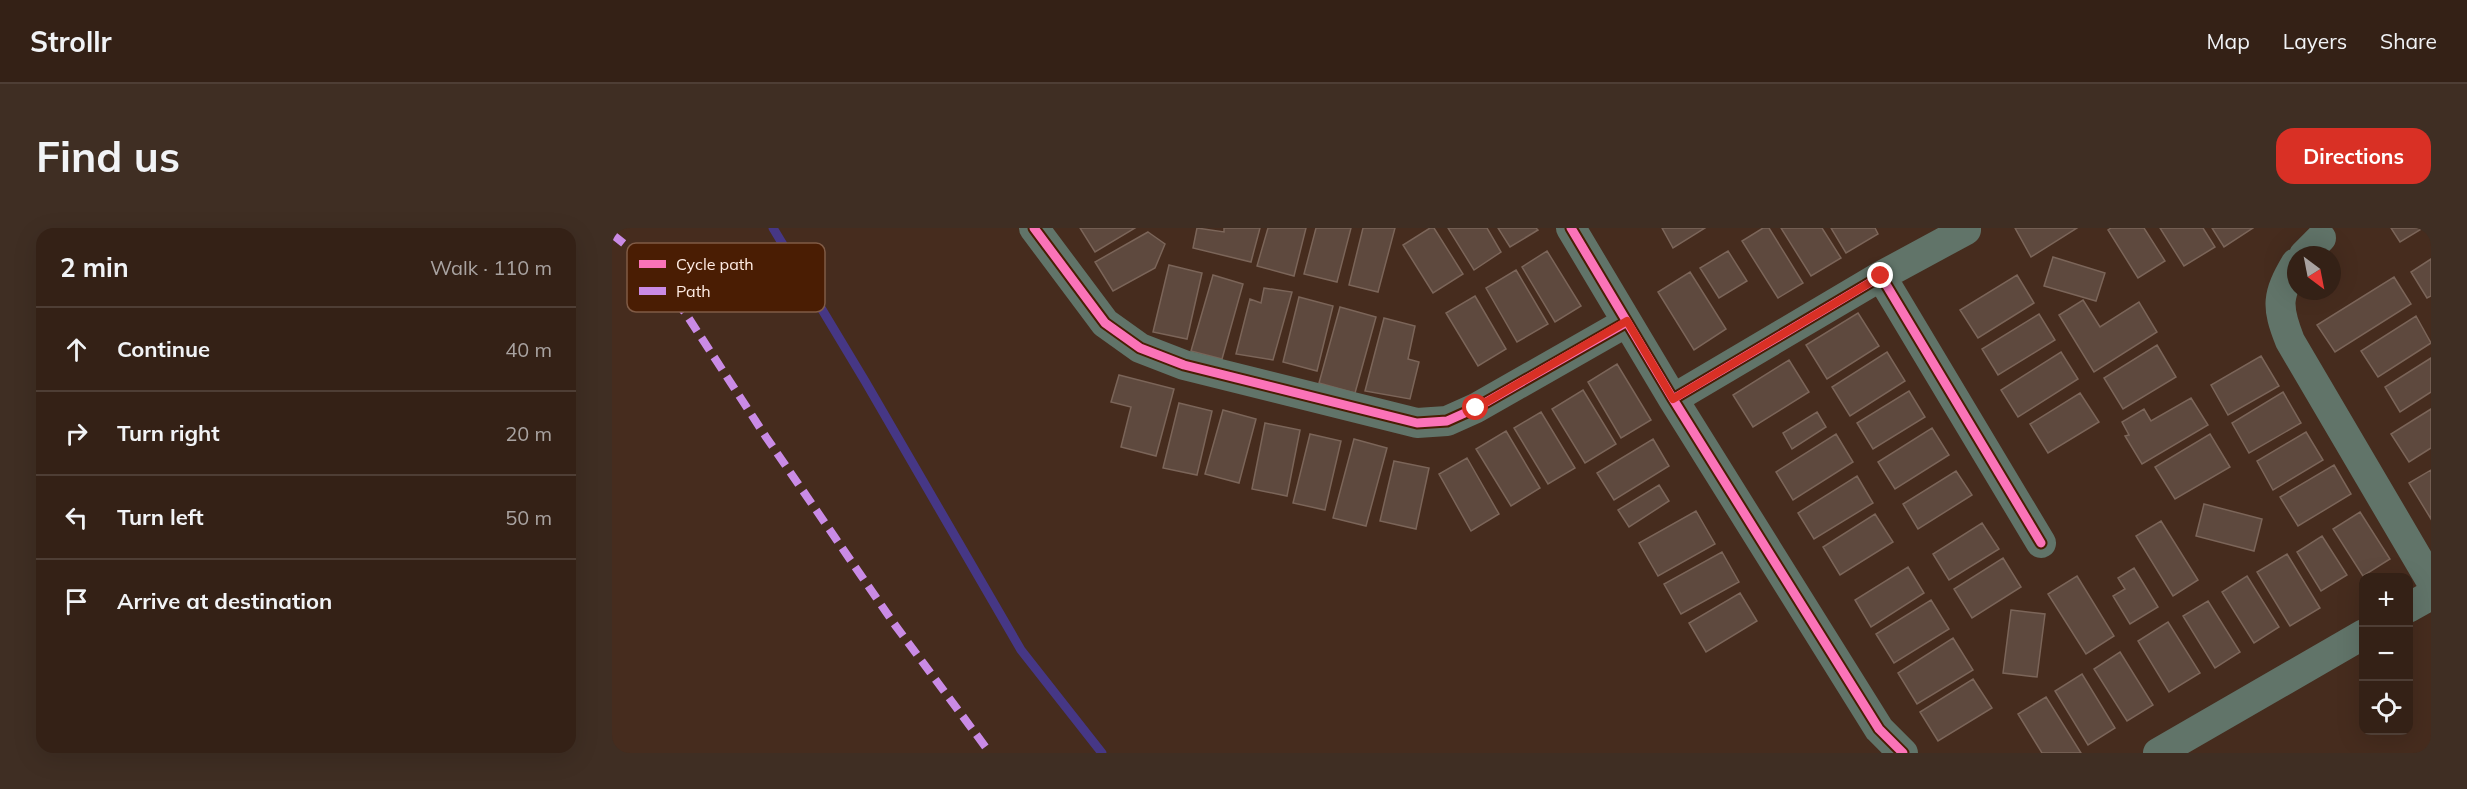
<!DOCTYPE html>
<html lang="en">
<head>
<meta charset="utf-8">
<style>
  :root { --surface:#342116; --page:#3f2e23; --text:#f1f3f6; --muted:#a9a3a1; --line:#4e3e35; --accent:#d93025 }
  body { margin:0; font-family:Mulish,sans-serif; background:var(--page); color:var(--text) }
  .controls { position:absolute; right:18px; bottom:18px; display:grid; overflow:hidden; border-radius:12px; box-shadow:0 6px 24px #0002 }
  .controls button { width:54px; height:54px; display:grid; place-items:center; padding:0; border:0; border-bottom:2px solid var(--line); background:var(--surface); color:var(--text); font:30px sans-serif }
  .compass { position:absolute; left:1675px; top:18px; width:54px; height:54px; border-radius:50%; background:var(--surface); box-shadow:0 6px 24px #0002; rotate:148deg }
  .stop { position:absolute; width:18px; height:18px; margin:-14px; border:4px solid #d93025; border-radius:50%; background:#fff }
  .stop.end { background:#d93025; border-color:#fff; box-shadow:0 2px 6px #0008 }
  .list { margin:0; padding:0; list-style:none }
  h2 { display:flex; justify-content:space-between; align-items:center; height:78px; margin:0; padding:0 24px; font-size:26px }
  h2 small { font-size:20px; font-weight:400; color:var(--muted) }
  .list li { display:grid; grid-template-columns:39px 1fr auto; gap:18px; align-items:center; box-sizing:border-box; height:84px; padding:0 24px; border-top:2px solid var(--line) }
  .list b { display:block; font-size:22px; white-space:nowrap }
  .list em { font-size:20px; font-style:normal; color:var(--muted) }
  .icon { flex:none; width:33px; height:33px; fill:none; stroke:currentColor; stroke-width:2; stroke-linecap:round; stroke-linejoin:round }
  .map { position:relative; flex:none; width:1819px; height:525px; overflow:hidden; border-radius:18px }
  header { display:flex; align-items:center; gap:36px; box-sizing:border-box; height:84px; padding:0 30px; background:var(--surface); border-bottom:2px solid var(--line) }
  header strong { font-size:28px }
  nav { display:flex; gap:33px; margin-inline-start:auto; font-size:21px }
  .intro { display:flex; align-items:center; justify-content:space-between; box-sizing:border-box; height:144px; padding:0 36px }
  h1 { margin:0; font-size:42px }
  .button { padding:15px 27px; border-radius:18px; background:var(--accent); color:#fff; font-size:21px; font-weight:700 }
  main { display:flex; gap:36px; padding:0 36px }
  aside { flex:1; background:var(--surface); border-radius:18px; box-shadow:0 6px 24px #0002 }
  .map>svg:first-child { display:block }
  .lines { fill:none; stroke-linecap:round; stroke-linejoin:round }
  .stream { stroke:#463785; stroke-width:9 }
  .building { fill:#5e493e; stroke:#7b6559; stroke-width:1.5 }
  .street { stroke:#617469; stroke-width:30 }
  .quiet { stroke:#ca8be6; stroke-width:8; stroke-dasharray:15 8; stroke-linecap:butt }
  .cycleway-casing { stroke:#4a1d03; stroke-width:13 }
  .cycleway { stroke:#fb73b8; stroke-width:9 }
  .route { stroke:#d93025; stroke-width:8 }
  .key { fill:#4a1d03; stroke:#805b46; stroke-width:1.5 }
  .key-label { font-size:16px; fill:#ffece4 }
</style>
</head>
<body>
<header>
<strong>Strollr</strong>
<nav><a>Map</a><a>Layers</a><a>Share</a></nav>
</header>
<div class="intro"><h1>Find us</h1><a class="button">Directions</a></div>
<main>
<aside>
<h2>2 min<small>Walk · 110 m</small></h2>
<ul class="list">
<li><svg class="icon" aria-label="ahead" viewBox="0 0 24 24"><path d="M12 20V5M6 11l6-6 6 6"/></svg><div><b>Continue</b></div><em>40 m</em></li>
<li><svg class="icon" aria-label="right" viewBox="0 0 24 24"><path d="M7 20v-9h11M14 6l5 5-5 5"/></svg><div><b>Turn right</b></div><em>20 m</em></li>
<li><svg class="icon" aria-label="left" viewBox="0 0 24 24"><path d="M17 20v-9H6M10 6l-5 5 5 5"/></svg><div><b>Turn left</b></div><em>50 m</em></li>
<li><svg class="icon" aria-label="arrive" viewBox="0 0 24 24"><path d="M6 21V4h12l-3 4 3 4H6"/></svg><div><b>Arrive at destination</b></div></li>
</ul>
</aside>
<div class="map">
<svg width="1819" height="525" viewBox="0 0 1819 525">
  <rect width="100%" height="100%" fill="#462c1e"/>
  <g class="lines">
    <path class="stream" d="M161 0 253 153 409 422 490 525"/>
  </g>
  <path class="building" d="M468 0H523L483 24Z
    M585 0 612 4V0H648L639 34 581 20Z
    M656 0H694L682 48 645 38Z
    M704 0H739L725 54 692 46Z
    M751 0H783L766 64 737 57Z
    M818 0H822L851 46 821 65 791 17Z
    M836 0H875L889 24 862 42Z
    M886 0H924L926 2 898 19Z
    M1050 0H1093L1061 20Z
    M1151 0H1157L1191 55 1166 70 1130 13Z
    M1169 0H1210L1229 30 1199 48Z
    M1219 0H1263L1266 6 1234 25Z
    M1403 0H1465L1419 29Z
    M1499 0H1532L1553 33 1526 50 1496 2Z
    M1548 0H1591L1603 19 1572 38Z
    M1600 0H1641L1612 19Z
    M1779 0H1811L1788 14Z
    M536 4 553 16 543 40 501 63 483 34Z
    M935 23 969 78 943 94 910 39Z
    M1116 23 1135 53 1107 70 1088 40Z
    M1441 29 1493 45 1484 73 1432 58Z
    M1819 31V68L1815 70 1799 44Z
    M557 37 590 45 575 111 541 104Z
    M904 42 936 96 905 114 874 60Z
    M1078 44 1114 101 1082 122 1046 64Z
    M601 47 631 56 610 131 579 123Z
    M1405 47 1422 75 1366 110 1348 82Z
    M1782 49 1799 76 1723 124 1705 97Z
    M652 60 680 64 661 132 624 126 638 71 649 75Z
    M863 68 894 121 866 138 834 85Z
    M687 69 721 78 705 143 671 134Z
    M1471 72 1488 99 1527 74 1545 104 1482 144 1447 87Z
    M728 79 764 89 743 165 707 155Z
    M1246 85 1267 118 1215 151 1194 117Z
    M1427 86 1443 112 1386 147 1370 121Z
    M1804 88 1819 115 1766 149 1749 123Z
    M772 90 803 98 796 131 807 134 798 171 753 163Z
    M1545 117 1564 149 1511 181 1492 150Z
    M1275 124 1293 153 1238 188 1220 159Z
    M1449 124 1466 151 1406 189 1389 162Z
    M1649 128 1667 158 1616 187 1599 157Z
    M1819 130V164L1788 184 1773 159Z
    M1177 132 1197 164 1141 199 1121 167Z
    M1005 136 1039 192 1009 210 976 154Z
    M507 147 562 161 544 228 509 219 519 179 499 174Z
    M971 162 1004 216 973 235 940 181Z
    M1297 163 1313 189 1261 221 1245 195Z
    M1671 164 1689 195 1637 225 1620 195Z
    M1468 165 1487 194 1436 225 1418 196Z
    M1579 170 1596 197 1530 236 1513 208 1517 207 1510 194 1532 181 1539 193Z
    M567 175 600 183 585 247 551 240Z
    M1819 181V220L1797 234 1779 206Z
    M611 182 644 191 627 255 593 246Z
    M929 184 963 240 936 256 902 200Z
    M1205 184 1214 199 1180 221 1171 205Z
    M653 195 688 202 675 268 640 261Z
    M1320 200 1337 227 1283 261 1266 234Z
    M894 203 928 260 899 278 864 221Z
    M1694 204 1711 232 1661 262 1645 233Z
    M698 206 729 213 713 282 681 275Z
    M1224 206 1241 234 1181 272 1164 244Z
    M1598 206 1618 239 1563 271 1543 239Z
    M742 211 775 220 754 298 721 290Z
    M1041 211 1057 238 1002 272 985 245Z
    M855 230 887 286 859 303 827 246Z
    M782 233 817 240 804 301 768 293Z
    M1722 237 1739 266 1686 298 1668 269Z
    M1819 242V291L1797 255Z
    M1344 243 1360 267 1306 301 1291 276Z
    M1245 248 1261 275 1202 311 1186 285Z
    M1047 257 1057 273 1017 299 1006 282Z
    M1592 276 1650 291 1642 323 1584 308Z
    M1084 283 1103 316 1046 348 1027 315Z
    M1748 284 1778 331 1751 348 1721 301Z
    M1263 286 1281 314 1228 347 1211 319Z
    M1549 293 1586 352 1561 368 1524 308Z
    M1370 295 1387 321 1337 352 1321 326Z
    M1710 308 1735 347 1709 363 1685 324Z
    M1110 324 1127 354 1069 386 1052 356Z
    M1675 326 1708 380 1678 398 1645 344Z
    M1391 330 1409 359 1360 390 1342 361Z
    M1296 339 1312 365 1259 399 1243 372Z
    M1522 340 1546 379 1518 396 1501 368 1513 361 1506 350Z
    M1465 348 1502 408 1474 426 1436 366Z
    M1635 348 1667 399 1642 415 1610 364Z
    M1128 365 1145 393 1094 424 1077 395Z
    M1319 372 1337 401 1282 435 1264 406Z
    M1596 373 1628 424 1603 440 1571 388Z
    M1399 382 1433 386 1425 449 1391 445Z
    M1556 394 1588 445 1557 464 1526 413Z
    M1341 410 1361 442 1305 476 1286 445Z
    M1508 424 1541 477 1515 493 1482 441Z
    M1470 446 1503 500 1476 517 1443 463Z
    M1361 451 1380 480 1326 513 1308 484Z
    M1434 469 1469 525H1430L1406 486Z"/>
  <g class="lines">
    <path class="street" d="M422 0 493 95 528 120 572 137 805 195 835 193 864 180 1015 94
      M959 0 1061 171 1267 501 1291 525
      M1692 27 1709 10
      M1684 35C1665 67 1664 78 1678 113L1819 353
      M1269 48 1354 2
      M1061 171 1269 48 1429 315
      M1796 380 1819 367
      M1546 525 1752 406"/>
    <path class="quiet" d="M0 6 31 31 74 86 154 209 283 397 378 525"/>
    <g class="cycleway-casing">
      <path id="cycleway" d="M422 0 493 95 528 120 572 137 805 195 835 193 864 180 1015 94
        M959 0 1061 171 1267 501 1291 525
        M1061 171 1269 48 1429 315"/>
    </g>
    <use href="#cycleway" class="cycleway"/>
  </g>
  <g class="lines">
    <path class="route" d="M864 180 1015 93 1061 171 1269 48"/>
  </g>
  <rect x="15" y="15" width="198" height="69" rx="9" class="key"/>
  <rect x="27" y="32" width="27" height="8" fill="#fb73b8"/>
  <rect x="27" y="59" width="27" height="8" fill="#ca8be6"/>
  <g class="key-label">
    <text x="64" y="42">Cycle path</text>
    <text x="64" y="69">Path</text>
  </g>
</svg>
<div class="controls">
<button>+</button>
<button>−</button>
<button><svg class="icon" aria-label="locate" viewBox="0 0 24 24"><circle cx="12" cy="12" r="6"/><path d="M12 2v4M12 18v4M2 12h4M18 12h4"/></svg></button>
</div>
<svg class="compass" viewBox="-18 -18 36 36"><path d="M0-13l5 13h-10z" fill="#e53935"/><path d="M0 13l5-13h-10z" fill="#a9a3a1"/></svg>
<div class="stop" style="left:864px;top:180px"></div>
<div class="stop end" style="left:1269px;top:48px"></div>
</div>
</main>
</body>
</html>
